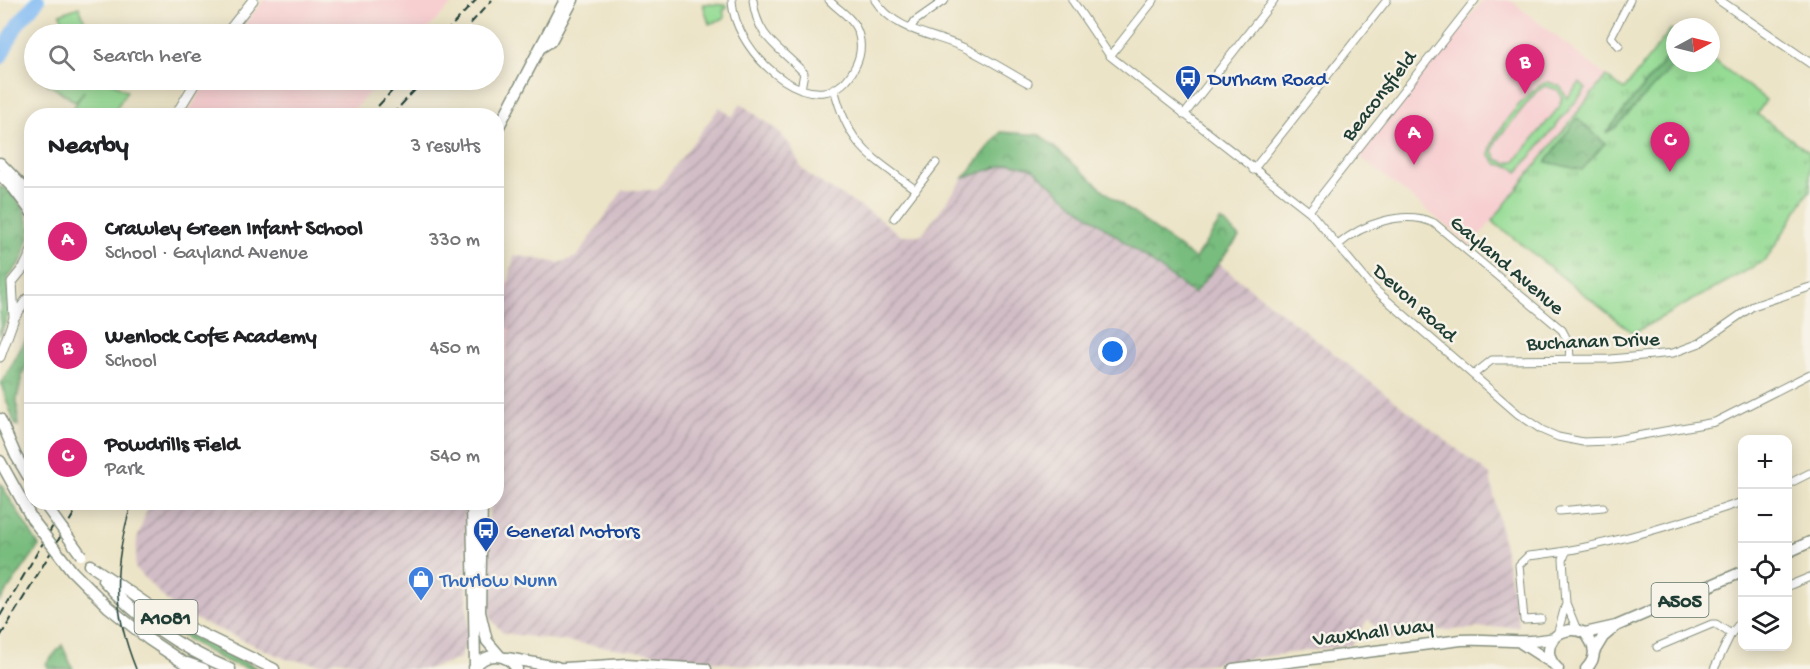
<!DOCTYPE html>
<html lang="en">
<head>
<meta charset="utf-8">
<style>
  :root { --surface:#fff; --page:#f6f6f6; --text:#202124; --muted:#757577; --line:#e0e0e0; --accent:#db2777 }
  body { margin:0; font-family:"Gochi Hand",sans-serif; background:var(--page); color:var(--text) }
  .controls { position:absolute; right:18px; bottom:18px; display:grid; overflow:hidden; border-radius:12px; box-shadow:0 3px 15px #0003 }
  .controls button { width:54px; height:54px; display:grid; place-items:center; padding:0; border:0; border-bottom:2px solid var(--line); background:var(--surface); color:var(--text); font:30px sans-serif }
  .compass { position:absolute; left:1666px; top:18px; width:54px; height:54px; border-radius:50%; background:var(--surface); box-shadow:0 3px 15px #0003; rotate:83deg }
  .you { position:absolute; left:1113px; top:352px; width:21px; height:21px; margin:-15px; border:4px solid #fff; border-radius:50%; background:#1a73e8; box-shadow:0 0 0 9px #1a73e833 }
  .badge { display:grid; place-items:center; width:39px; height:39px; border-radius:50%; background:var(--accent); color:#fff; font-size:20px; font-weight:700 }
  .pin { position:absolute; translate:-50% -50px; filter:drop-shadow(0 2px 3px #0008) }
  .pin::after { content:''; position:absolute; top:32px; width:21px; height:18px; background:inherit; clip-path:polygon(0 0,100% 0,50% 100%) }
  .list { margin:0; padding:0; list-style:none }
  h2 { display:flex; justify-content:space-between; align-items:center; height:78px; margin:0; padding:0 24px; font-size:26px }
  h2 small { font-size:20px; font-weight:400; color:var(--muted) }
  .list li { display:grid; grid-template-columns:39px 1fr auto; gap:18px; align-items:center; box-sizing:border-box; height:108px; padding:0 24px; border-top:2px solid var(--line) }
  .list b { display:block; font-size:22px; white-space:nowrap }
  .list p { margin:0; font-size:20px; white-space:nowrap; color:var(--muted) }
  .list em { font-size:20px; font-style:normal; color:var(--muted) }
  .icon { flex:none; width:33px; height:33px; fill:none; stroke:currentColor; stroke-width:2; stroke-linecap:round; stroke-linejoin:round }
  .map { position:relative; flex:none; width:1810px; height:669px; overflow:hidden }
  .search { position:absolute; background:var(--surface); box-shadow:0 3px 15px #0003; left:24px; top:24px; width:480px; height:66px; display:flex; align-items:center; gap:15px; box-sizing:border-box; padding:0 21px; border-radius:33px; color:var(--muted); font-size:22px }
  .panel { position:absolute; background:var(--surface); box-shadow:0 3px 15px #0003; left:24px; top:108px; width:480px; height:402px; border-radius:24px }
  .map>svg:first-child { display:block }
  .built { fill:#f7cfd1 }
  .industrial { fill:url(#industrial-furrows) }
  .grass { fill:url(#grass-tufts); stroke:#5a8c64; stroke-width:1.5 }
  .forest { fill:url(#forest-crowns); stroke:#4c7c59; stroke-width:1.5 }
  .garden { fill:#96dc95; stroke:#5a8c64; stroke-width:1.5; fill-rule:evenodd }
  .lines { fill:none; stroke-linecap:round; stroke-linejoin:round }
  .river { stroke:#83bcf4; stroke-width:14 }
  .minor-casing { stroke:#86907e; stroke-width:9 }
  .tertiary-casing { stroke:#86907e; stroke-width:10 }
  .secondary-casing { stroke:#86907e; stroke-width:11 }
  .primary-casing { stroke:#86907e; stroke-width:13 }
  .trunk-casing { stroke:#86907e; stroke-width:13 }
  .minor { stroke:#fff; stroke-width:7 }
  .tertiary { stroke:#fff; stroke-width:8 }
  .secondary { stroke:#fff; stroke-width:9 }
  .primary { stroke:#fff; stroke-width:10 }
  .trunk { stroke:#fff; stroke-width:10 }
  .tram { stroke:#1f3d34; stroke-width:1.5 }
  .rail { stroke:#1f3d34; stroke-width:2; stroke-dasharray:9 4.5; stroke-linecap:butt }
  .trunk-bridge-casing { stroke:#86907e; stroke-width:13; stroke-linecap:butt }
  .trunk-bridge { stroke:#fff; stroke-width:10 }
  .labels { text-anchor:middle; stroke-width:5; stroke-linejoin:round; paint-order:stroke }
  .shield { fill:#f7f3e8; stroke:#60746a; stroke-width:1.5 }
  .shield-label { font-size:20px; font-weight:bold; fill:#1f3d34 }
  .transit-label { font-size:21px; fill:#164399; stroke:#f7f3e8; text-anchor:start }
  .street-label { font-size:21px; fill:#1f3d34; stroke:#f7f3e8 }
  .shop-label { font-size:21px; fill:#366cbe; stroke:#f7f3e8; text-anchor:start }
</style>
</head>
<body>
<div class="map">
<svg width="1810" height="669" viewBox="0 0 1810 669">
  <defs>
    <pattern id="industrial-furrows" width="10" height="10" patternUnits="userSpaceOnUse" patternTransform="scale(1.5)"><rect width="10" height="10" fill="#d2bdc6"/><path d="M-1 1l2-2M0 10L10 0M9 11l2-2" fill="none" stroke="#aa9ba2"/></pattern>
    <pattern id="grass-tufts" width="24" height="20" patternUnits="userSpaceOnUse" patternTransform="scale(1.5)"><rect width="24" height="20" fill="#96dc95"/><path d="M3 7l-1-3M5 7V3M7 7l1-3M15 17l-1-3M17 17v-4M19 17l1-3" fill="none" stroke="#7ab47a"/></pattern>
    <pattern id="forest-crowns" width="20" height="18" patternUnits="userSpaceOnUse" patternTransform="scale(1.5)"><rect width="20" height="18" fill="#78bc7e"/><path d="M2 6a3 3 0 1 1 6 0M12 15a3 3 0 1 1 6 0" fill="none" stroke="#629a68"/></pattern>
  </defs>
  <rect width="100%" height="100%" fill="#f7f3e8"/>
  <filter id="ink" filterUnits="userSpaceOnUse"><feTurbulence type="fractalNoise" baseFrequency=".0167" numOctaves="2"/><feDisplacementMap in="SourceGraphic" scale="12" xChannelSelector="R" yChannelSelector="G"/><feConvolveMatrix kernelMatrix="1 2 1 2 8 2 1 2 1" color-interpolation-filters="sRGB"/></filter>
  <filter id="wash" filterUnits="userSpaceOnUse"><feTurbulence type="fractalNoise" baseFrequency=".008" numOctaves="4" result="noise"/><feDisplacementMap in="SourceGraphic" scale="24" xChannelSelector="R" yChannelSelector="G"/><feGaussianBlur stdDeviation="1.35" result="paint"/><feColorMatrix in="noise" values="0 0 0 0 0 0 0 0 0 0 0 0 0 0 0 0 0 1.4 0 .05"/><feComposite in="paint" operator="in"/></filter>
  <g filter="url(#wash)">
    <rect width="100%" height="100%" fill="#ece4c7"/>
    <path class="built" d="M264 0H456L423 34H237Z
      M1483 0H1510L1606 76 1472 246 1359 156Z
      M208 80H381L348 115 186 116Z
      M496 279 509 281 500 326 510 328 501 436 496 432Z"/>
    <path class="industrial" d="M741 104 778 131 790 145 801 167 811 177 877 217 900 235H922L964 178 1010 163 1032 168 1194 294 1219 264 1490 475 1519 626 1427 631 1387 640 1368 619 1351 645 1169 669H771L503 633 490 618 488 523 491 503 496 502 497 472 501 438 497 411 510 329 500 327 514 255 559 263 577 257 623 190H657L720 107 732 117Z
      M149 503H465L468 639 459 659 426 669H391L336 660 326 665 286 659 177 611 135 568 137 540Z"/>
    <path class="grass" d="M703 4 727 5V8L723 11 725 18 709 24Z
      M1671 29 1674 31 1672 34 1675 37V63H1711V58L1766 100 1757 114 1810 153V190L1766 260 1633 333 1492 221 1606 76 1624 90Z"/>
    <path class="forest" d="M1667 57 1674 65 1615 128 1606 133Z
      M1577 118 1605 143 1582 170 1546 162Z
      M1001 132 1040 135 1113 198 1195 259 1221 220 1239 237 1194 294 1072 203 1032 168 1010 163 964 178Z
      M0 186 11 192 24 209 31 229 23 259 8 278 9 312 0 336Z
      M31 330V355L22 376 17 399 18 426 15 425 1 384Z
      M0 483 39 546 0 601Z
      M172 626 259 669C228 669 197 644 171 629Z
      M62 645 73 669H49L46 664Z"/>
    <path class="garden" d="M79 7 90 34H68L60 14Z
      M42 80H108L127 91 112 115H69L84 91 76 102Z
      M1548 82 1560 86 1567 98 1580 83 1586 89 1518 172 1512 167 1497 164 1490 155C1487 139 1532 84 1548 82ZM1545 86 1558 90 1562 97 1560 106 1516 160 1508 163 1498 160 1493 151 1496 141 1536 92Z"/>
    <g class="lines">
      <path class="river" d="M0 58 17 25 38 0"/>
    </g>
  </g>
  <g filter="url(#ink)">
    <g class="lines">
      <g class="minor-casing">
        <path id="minor" d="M732 0C734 57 825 134 856 65 862 53 862 38 855 26 849 15 837 9 829 0
          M753 0C757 39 780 47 804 73L801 89
          M875 0C896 33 936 34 967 49 988 59 1008 72 1028 83
          M1072 0 1110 56 1310 212 1373 288 1518 414 1542 430 1558 437 1583 442 1609 441 1715 422 1810 374
          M910 29 915 21 945 0
          M1619 46 1611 37 1630 0
          M1110 56 1154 0
          M834 88C849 148 870 155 916 190
          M1184 115 1274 0
          M1253 170 1387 0
          M1309 211 1475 0
          M894 218 936 163
          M1338 245C1362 224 1404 209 1434 223L1562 330 1569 343 1570 359
          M1473 375 1492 360 1611 359 1673 353 1700 343 1753 306 1810 287
          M1788 484 1810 473
          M1559 511 1603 507
          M1566 552 1563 559 1566 603 1577 630
          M1788 586 1810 577
          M1541 619 1524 620 1519 565 1528 556C1595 550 1678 524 1742 502
          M1557 635 1566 603
          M1657 647 1712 624H1716L1731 634
          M1714 669 1731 634 1742 620"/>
      </g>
      <g class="tertiary-casing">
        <path id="tertiary" d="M1719 0 1810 63"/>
      </g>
      <g class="secondary-casing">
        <path id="secondary" d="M226 34 253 0
          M175 116 197 80
          M14 318 12 282 25 266 32 251
          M0 357 14 318 27 299"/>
      </g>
      <g class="primary-casing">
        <path id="primary" d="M1788 552 1810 542
          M1585 633 1616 626 1742 572
          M1521 643 1552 663
          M1594 652 1603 637 1615 627
          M507 658 557 667
          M550 669 626 664 706 669
          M1233 669 1461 640C1492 638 1523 645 1554 638
          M1558 669C1536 649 1558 621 1585 633 1595 645 1598 657 1586 669"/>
      </g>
      <g class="trunk-casing">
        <path id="trunk" d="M540 48 551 41 573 0
          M496 132 565 0
          M0 163 32 196
          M0 175 14 189 32 213
          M0 419 16 456 32 483
          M0 461 32 519
          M472 502 475 666
          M482 502 480 612 487 641 499 655
          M90 565 163 615 274 669
          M72 571 108 607 148 639 193 669
          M103 580C137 619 183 649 230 669
          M187 663 204 669
          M474 668C486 652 506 652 517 669"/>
      </g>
      <use href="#minor" class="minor"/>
      <use href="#tertiary" class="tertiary"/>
      <use href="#secondary" class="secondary"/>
      <use href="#primary" class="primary"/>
      <use href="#trunk" class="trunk"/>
      <path class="tram" d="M132 502C113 566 111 607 136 669"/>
      <path class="rail" d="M444 34 476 0
        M461 34 492 0
        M369 116 402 80
        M391 116 424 80
        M0 616 67 502
        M0 637 81 502"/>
      <g class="trunk-bridge-casing">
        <path id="trunk-bridge" d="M43 502 81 555
          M32 519 72 571"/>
      </g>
      <use href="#trunk-bridge" class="trunk-bridge"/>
    </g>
  </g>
  <defs>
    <g id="bus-pin" transform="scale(1.35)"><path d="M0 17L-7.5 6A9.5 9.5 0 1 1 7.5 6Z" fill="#1a4fb4" stroke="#f7f3e8"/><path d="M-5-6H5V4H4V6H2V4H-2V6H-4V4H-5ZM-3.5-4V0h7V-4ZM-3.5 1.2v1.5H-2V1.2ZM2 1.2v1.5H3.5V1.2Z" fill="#fff"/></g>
    <g id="shop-pin" transform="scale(1.35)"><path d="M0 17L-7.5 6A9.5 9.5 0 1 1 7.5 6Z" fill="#3f7fe0" stroke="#f7f3e8"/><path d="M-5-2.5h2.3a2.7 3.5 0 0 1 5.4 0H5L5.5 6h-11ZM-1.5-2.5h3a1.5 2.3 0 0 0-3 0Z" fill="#fff"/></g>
  </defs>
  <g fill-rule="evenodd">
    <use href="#bus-pin" x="1188" y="78"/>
    <use href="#bus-pin" x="486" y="530"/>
    <use href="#shop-pin" x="421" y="579"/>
  </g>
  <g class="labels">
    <g class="shield">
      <rect x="1651.5" y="583" width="57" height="34" rx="4.5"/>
      <rect x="134.5" y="600" width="63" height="34" rx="4.5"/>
    </g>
    <g class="shield-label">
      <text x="1680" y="607">A505</text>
      <text x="166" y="624">A1081</text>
    </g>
    <g class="transit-label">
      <text x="1208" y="85">Durham Road</text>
      <text x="506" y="537">General Motors</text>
    </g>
    <g class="street-label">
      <text transform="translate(1378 95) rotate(-52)" y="7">Beaconsfield</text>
      <text transform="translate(1508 264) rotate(40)" y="7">Gayland Avenue</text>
      <text transform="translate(1416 302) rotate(42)" y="7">Devon Road</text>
      <text transform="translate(1593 340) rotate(-2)" y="7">Buchanan Drive</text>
      <text transform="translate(1373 631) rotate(-7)" y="7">Vauxhall Way</text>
    </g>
    <g class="shop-label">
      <text x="440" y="586">Thurlow Nunn</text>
    </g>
  </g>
</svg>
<div class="controls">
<button>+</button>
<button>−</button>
<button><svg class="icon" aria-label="locate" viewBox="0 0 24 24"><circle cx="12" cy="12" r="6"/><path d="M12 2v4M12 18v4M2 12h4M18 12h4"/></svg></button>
<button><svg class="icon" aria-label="layers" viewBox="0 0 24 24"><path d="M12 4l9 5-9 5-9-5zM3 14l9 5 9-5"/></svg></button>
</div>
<svg class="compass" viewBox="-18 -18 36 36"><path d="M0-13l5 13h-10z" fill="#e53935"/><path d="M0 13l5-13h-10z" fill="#757577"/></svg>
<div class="you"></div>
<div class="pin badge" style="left:1414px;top:165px">A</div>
<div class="pin badge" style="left:1525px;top:94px">B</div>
<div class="pin badge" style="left:1670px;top:172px">C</div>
<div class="search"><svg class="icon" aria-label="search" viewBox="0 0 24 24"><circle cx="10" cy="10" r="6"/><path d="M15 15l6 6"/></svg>Search here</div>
<section class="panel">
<h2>Nearby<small>3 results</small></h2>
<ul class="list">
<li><span class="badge">A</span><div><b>Crawley Green Infant School</b><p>School · Gayland Avenue</p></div><em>330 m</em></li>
<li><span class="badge">B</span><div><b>Wenlock CofE Academy</b><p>School</p></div><em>450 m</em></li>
<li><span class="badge">C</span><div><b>Powdrills Field</b><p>Park</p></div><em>540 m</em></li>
</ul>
</section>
</div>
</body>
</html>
